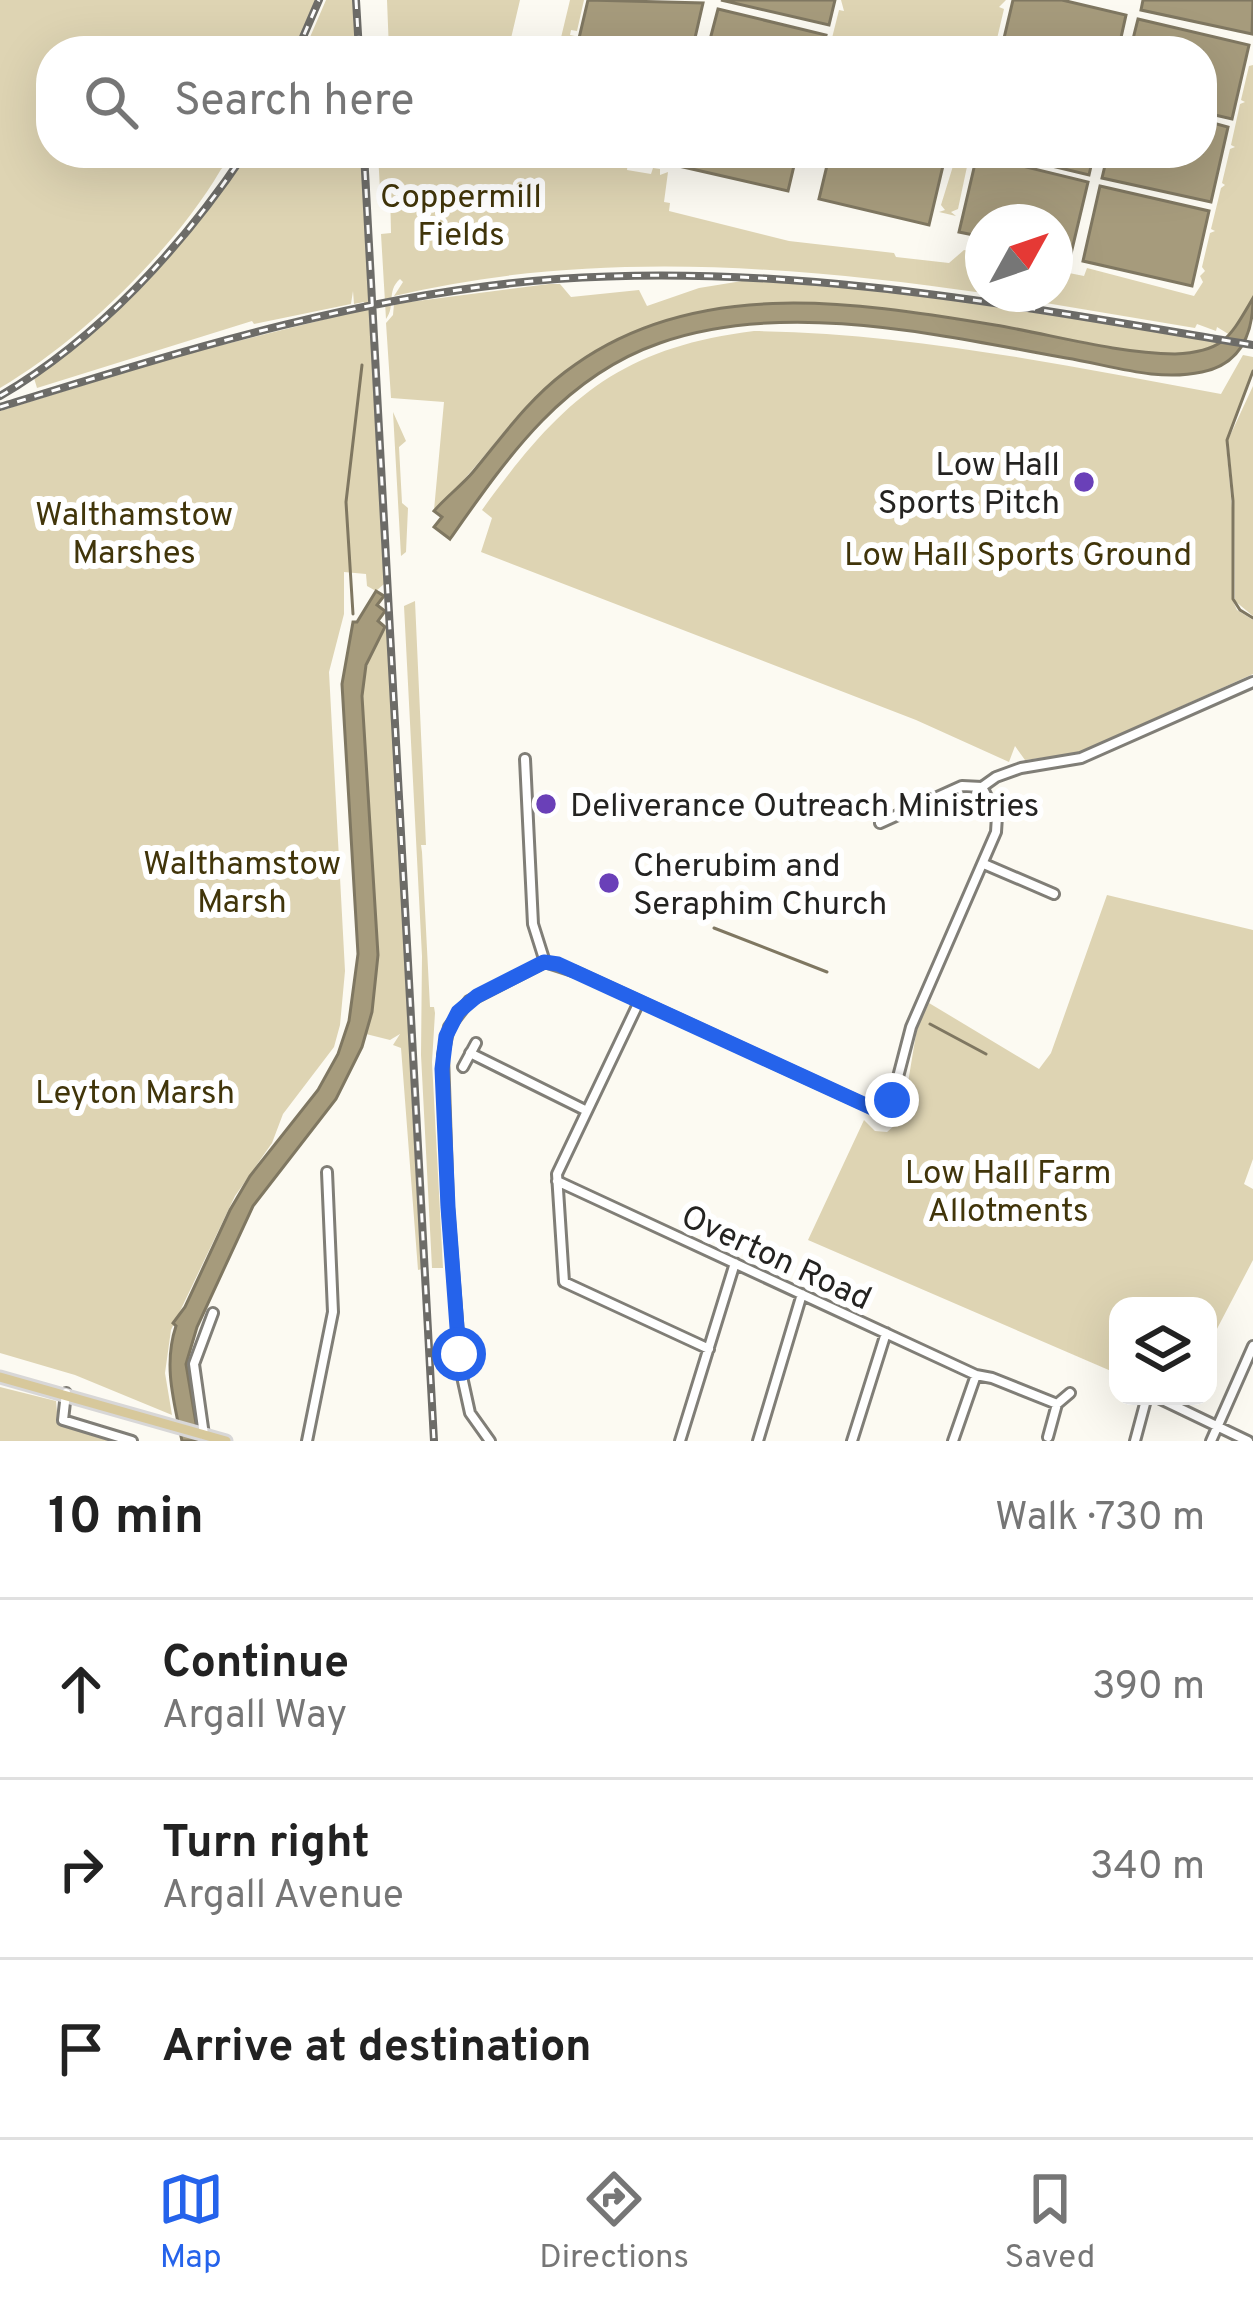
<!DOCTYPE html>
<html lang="en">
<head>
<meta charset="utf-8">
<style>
  :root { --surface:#fff; --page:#f2f2f2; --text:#222; --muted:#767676; --line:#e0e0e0; --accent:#2563eb }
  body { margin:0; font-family:Overpass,sans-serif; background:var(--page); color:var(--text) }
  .controls { position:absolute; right:36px; bottom:36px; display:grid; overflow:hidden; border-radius:24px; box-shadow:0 12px 48px #0002 }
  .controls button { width:108px; height:108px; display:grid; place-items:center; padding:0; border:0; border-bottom:3px solid var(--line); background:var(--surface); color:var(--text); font:60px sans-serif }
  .compass { position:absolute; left:965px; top:204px; width:108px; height:108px; border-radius:50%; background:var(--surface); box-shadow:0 12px 48px #0002; rotate:50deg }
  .stop { position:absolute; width:36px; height:36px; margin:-27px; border:9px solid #2563eb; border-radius:50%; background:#fff }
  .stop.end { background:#2563eb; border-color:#fff; box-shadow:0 3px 12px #0008 }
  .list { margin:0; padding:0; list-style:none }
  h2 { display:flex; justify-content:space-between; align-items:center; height:156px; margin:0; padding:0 48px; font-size:51px }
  h2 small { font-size:39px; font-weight:400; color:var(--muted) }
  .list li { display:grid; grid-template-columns:78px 1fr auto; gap:36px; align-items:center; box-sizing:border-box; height:180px; padding:0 48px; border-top:3px solid var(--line) }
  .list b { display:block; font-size:45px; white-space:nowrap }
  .list p { margin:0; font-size:39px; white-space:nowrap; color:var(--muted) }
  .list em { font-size:39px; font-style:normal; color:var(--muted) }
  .icon { flex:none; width:66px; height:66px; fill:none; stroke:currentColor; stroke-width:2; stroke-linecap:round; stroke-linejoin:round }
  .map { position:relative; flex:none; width:1253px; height:1441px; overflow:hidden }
  .search { position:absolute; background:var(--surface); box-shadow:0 12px 48px #0002; left:36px; right:36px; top:36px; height:132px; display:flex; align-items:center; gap:30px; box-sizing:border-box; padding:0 42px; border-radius:48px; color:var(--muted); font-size:45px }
  .sheet { height:696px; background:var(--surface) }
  nav { display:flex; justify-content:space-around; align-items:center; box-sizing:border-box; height:168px; border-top:3px solid var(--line); background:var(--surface); font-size:33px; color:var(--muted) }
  nav a { display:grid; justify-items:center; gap:6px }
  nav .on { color:var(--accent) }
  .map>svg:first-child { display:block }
  .green { fill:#ded4b3 }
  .water { fill:#a69b7c; stroke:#7f7761; stroke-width:3 }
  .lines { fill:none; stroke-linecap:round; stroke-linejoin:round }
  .stream { stroke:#7f7761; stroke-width:3 }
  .minor-casing { stroke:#807e77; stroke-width:14 }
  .major-casing { stroke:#d8d7d7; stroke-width:15 }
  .minor { stroke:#fff; stroke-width:8 }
  .major { stroke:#d7c89b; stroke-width:9 }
  .rail-casing { stroke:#6d6c68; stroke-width:8 }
  .rail { stroke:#fff; stroke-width:3; stroke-dasharray:9; stroke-linecap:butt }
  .route { stroke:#2563eb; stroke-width:15 }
  .poi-dot { fill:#6a40b8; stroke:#fff; stroke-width:4.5 }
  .labels { text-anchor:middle; stroke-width:12; stroke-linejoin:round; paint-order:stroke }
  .park-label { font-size:33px; fill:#41350a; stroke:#fff }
  .poi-label { font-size:33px; fill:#242321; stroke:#fff; text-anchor:start }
  .street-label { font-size:33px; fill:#242321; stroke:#fff }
</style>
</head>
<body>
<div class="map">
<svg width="1253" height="1441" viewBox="0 0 1253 1441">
  <rect width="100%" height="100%" fill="#fcfaf2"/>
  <path class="green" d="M0 0H317L294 51H51V153H237C232 161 223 166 220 171 174 249 82 340 0 388Z
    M326 0H353L355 51H304Z
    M387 0H520L508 51H389Z
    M570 0H584L577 31 571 30 570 35 575 36 572 51H563L559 46Z
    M841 0H1006L999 7 1004 9 996 43 990 45 995 51H835L829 50 839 10 844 11Z
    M1253 65V298L1230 335 1217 327 1216 331 1197 324 1195 328 992 294H1055V276L1066 278 1069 273 1084 276 1087 268 1194 296 1203 282 1200 276 1205 271 1202 267 1210 233 1215 231 1211 229 1221 188 1225 185 1222 183 1230 149 1235 147 1231 145 1240 104 1245 102 1241 100 1249 66Z
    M248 153H361L384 584 376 591 367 586 366 574 344 572V614L329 672 345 971 340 1025 334 1047 283 1114 272 1143 235 1196 171 1330 165 1373 172 1415 75 1375 0 1353V411L178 356 366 309 364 302 354 304 353 291 351 304 254 324 252 321 37 388 34 378C118 316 190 239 248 153Z
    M378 153H596L628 161 627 170 651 174 653 168 660 169V175L668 172 664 202 670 203 669 211 789 241 894 253 896 257 949 263 964 250 983 254V293C789 265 586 250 394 296L403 282 400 279C386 291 396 306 386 319L381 234 391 233 390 189 380 190Z
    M957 153 964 154 968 162 958 209 951 212 956 216 939 212 945 210 941 205Z
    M742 281 820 284 920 295 1224 342 1198 352 1162 354C1122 351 1083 341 1044 334 887 305 702 267 565 371 513 411 480 469 434 510L444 402 391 398 386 323 393 315 394 304 549 284H560L571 297 639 290 647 306 699 288Z
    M754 331C912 333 1067 366 1221 394L1243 355 1253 357V373L1226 443 1232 508V599L1237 610 1253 620V674L1078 753 1025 760 1015 746 1009 762 916 720 481 552 492 518 482 510C560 402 617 348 754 331Z
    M1253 386V616L1235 601 1234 499 1228 440Z
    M393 412 406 441 399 447 402 503 408 508 406 552 401 556Z
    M415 601 426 845H421L422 852 430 1007H434L435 1013 432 1062 443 1268H432L421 1055 422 956 404 606Z
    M387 627 422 1269 418 1270 401 1048 393 1045 400 1034 390 1040 366 1034 378 955 362 686 370 655Z
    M1107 895 1253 930V1159L1244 1184 1253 1189V1260L1208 1346V1306H1118V1374L808 1240 864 1120 875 1131 887 1132 902 1119 917 1028 929 1003 1039 1069 1051 1053Z
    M0 1387 56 1401 58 1423 119 1441H0Z"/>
  <path class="water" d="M588 0 703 3 692 51H576Z
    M721 0H835L829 25Z
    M1013 0H1062L1126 15 1118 51H1001Z
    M1143 0H1253L1252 34 1141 10Z
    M718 9 826 35 822 51H707Z
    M1138 19 1249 45 1232 119 1202 112V51H1130Z
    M1202 120 1228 127 1211 202 1102 178 1108 153H1202Z
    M682 153H797L788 191 679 166Z
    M830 153H946L929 225 819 199Z
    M998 153H1094L1089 175Z
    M977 155 1088 182 1070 258 1055 255V222H983V237L959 232Z
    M1100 186 1209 211 1192 286 1083 261Z
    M1253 298C1253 334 1241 364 1202 372 1156 382 1110 365 1066 358 939 335 784 299 660 343 562 377 507 458 450 539L434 527 442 517 434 511C446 497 461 486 473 472 503 436 527 401 565 372 689 276 851 301 995 325 1054 335 1115 353 1175 354 1224 352 1230 337 1253 298Z
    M376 591 384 596 377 605 385 611 378 621 385 627 366 665 362 696 378 955 372 1012 362 1047 336 1099 253 1206 197 1327 186 1364 199 1441H182C174 1402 163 1365 176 1326L173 1323 185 1307 230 1210 250 1176 318 1090 338 1054 349 1021 358 954 342 684 353 622H357Z"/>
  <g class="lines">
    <path class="stream" d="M1253 371 1227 440 1233 501V599L1240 610 1253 618
      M353 614 346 502 362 365
      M714 928 827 972
      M930 1024 986 1054
      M1253 1441V1440"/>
    <g class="minor-casing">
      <path id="minor" d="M525 759 533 924 545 962
        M880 823 962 786 982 787 996 777 1021 768 1081 758 1253 682
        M984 864 1054 894
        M545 962 576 972 883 1113 892 1100 911 1027 996 832 997 816 982 787
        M639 1002 557 1174 564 1282 709 1349
        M470 1053 587 1111
        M463 1067 476 1043
        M557 1181 976 1375 992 1378 1057 1404
        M66 1393 63 1420 132 1441
        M204 1435 194 1364 213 1313
        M1048 1437 1057 1404 1070 1393
        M307 1441 333 1312 327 1172
        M490 1441 470 1413 461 1372 448 1207 443 1055 449 1027 469 1001 545 962
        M680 1441 735 1263
        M758 1441 802 1294
        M852 1441 886 1333
        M953 1441 976 1375
        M1135 1441 1146 1400 1154 1396 1248 1441
        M1211 1441 1253 1346"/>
    </g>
    <g class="major-casing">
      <path id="major" d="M0 1377 226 1441"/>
    </g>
    <use href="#minor" class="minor"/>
    <use href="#major" class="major"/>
    <g class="rail-casing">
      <path id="rail" d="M356 0 359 51
        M297 51 319 0
        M364 153 434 1441
        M0 396C98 339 182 247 245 153
        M0 407C182 351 366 293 557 279 793 262 1022 307 1253 345"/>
    </g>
    <use href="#rail" class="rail"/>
  </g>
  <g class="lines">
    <path class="route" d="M459 1354 448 1207 442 1069 446 1036 458 1012 477 996 544 962 558 964 883 1113 892 1100"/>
  </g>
  <g class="poi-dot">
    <circle cx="1084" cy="482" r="12"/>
    <circle cx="546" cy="804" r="12"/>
    <circle cx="609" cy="883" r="12"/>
  </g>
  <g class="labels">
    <g class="park-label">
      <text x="461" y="207">Coppermill<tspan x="461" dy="38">Fields</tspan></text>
      <text x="134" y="525">Walthamstow<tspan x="134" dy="38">Marshes</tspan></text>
      <text x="1018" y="565">Low Hall Sports Ground</text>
      <text x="242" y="874">Walthamstow<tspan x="242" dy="38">Marsh</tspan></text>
      <text x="135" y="1103">Leyton Marsh</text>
      <text x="1008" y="1183">Low Hall Farm<tspan x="1008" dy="38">Allotments</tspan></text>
    </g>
    <g class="poi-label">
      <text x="1060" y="475" text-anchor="end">Low Hall<tspan x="1060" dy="38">Sports Pitch</tspan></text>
      <text x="570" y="816">Deliverance Outreach Ministries</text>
      <text x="633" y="876">Cherubim and<tspan x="633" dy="38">Seraphim Church</tspan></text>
    </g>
    <g class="street-label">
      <text transform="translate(777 1256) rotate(25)" y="12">Overton Road</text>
    </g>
  </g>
</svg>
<div class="controls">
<button><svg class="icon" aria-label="layers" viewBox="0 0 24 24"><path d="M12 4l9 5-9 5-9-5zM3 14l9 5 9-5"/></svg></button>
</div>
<svg class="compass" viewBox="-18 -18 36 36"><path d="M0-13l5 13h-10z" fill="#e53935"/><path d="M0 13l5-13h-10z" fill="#767676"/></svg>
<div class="stop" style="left:459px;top:1354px"></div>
<div class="stop end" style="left:892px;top:1100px"></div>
<div class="search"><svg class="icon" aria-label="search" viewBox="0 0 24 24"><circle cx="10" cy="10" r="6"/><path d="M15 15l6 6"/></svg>Search here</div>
</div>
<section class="sheet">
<h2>10 min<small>Walk · 730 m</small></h2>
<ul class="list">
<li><svg class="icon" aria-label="ahead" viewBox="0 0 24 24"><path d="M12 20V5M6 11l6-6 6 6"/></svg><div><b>Continue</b><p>Argall Way</p></div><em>390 m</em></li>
<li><svg class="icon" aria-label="right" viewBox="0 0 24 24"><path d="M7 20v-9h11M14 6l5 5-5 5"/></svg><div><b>Turn right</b><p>Argall Avenue</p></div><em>340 m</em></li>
<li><svg class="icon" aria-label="arrive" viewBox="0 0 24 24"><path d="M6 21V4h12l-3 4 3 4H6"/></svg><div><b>Arrive at destination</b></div></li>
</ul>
</section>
<nav>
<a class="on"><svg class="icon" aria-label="map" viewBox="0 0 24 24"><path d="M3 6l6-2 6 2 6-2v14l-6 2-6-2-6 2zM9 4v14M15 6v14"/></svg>Map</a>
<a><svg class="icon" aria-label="directions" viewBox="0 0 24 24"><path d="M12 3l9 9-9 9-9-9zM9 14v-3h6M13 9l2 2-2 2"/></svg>Directions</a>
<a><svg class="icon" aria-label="saved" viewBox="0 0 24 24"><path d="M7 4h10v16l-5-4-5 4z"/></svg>Saved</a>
</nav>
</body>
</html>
